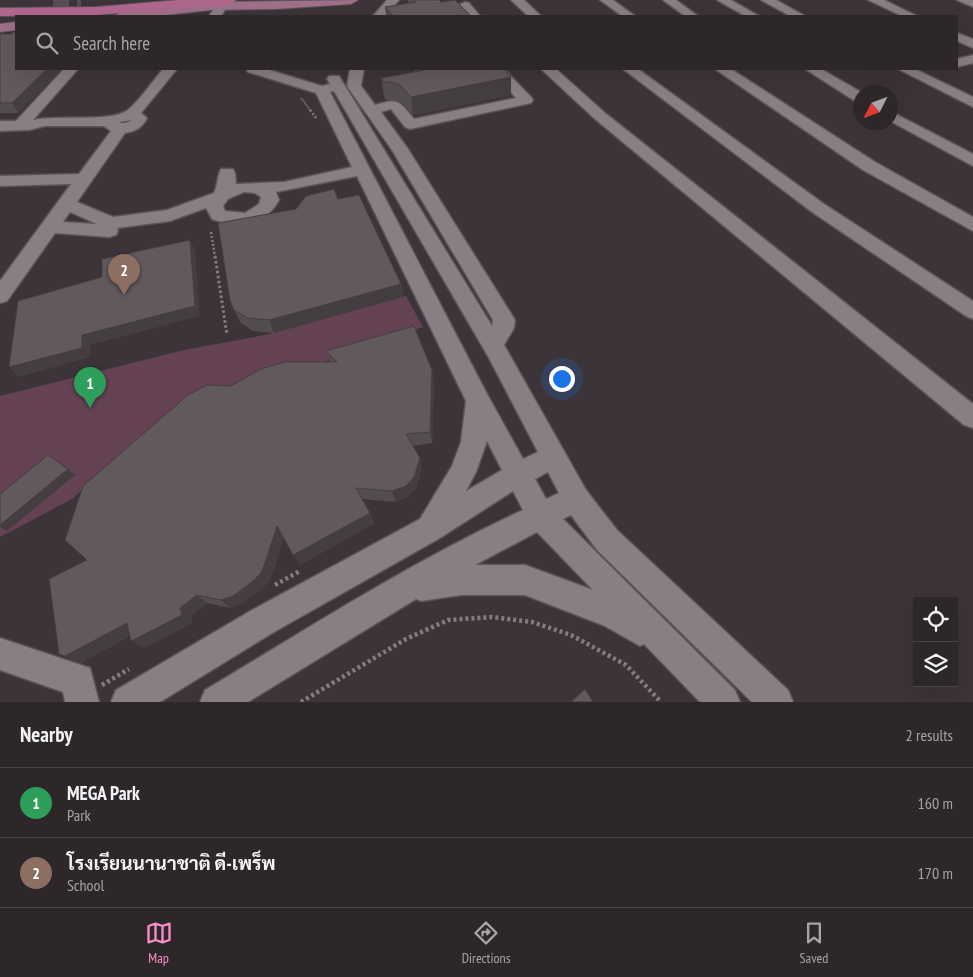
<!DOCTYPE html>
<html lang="en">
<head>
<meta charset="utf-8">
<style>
  :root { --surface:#2d272a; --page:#352f32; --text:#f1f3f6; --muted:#a7a5a8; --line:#484447; --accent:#f98fc9 }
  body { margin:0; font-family:"PT Sans Narrow",Sarabun,sans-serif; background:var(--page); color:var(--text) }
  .controls { position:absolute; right:15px; bottom:15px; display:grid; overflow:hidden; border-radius:0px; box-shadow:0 5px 20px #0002 }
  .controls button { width:45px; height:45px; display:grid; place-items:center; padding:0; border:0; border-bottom:1px solid var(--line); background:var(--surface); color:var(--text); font:25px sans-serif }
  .compass { position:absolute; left:853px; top:85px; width:45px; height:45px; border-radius:50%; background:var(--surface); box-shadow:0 5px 20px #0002; rotate:228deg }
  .you { position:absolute; left:561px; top:378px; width:18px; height:18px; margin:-12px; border:4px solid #fff; border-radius:50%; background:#1a73e8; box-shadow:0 0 0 8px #1a73e833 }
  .badge { display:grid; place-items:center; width:32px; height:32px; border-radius:50%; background:var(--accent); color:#fff; font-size:16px; font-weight:700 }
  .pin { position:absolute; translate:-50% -41px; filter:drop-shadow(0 1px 2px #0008) }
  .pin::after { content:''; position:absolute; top:26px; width:18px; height:15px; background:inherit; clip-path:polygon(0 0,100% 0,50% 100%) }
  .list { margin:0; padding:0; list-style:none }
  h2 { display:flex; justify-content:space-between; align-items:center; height:65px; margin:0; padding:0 20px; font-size:21px }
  h2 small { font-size:16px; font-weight:400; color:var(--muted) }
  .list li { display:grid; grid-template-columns:32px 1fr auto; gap:15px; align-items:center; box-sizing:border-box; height:70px; padding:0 20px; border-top:1px solid var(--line) }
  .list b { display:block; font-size:19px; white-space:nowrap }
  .list p { margin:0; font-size:16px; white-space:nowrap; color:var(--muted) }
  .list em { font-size:16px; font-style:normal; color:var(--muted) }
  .icon { flex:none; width:28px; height:28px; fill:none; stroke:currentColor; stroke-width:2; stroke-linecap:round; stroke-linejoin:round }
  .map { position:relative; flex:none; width:973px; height:702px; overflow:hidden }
  .search { position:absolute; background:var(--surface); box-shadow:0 5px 20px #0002; left:15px; right:15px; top:15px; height:55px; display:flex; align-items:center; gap:12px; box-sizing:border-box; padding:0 18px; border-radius:0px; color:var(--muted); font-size:19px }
  .sheet { height:205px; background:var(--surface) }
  nav { display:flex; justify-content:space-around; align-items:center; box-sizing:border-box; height:70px; border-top:1px solid var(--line); background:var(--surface); font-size:14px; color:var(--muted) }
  nav a { display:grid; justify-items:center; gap:2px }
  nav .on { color:var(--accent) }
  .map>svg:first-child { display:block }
  .green { fill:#644254 }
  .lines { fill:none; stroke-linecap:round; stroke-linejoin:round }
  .highway-tunnel { stroke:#564e52; stroke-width:16; stroke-dasharray:16 8; stroke-linecap:butt }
  .minor-casing { stroke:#5a5357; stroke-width:3 }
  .major-casing { stroke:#5a5357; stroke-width:2 }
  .highway-casing { stroke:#5a5357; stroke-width:2 }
  .path-far3 { stroke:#847d80; stroke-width:2; stroke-dasharray:1 1; stroke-linecap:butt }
  .path-far2 { stroke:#847d80; stroke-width:2.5; stroke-dasharray:2 2; stroke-linecap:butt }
  .path-far1 { stroke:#847d80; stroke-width:3; stroke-dasharray:2.5 2.5; stroke-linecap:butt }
  .path { stroke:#847d80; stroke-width:4.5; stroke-dasharray:3 3; stroke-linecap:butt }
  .minor { fill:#887e83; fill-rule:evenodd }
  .major { fill:#a0708a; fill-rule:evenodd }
  .highway { fill:#b0678e; fill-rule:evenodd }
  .wall { fill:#544d50 }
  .shaded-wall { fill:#453e41 }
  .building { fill:#62595d; stroke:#453e41 }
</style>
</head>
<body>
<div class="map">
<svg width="973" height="702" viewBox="0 0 973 702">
  <rect width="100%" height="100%" fill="#3c3438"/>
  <path class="green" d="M406 296 423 327 160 420 72 499 0 537V396L184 350 265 335Z"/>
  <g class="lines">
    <path class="highway-tunnel" d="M53 3 81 2"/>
    <g class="minor-casing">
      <path id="minor" d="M387 0H399L385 16H373Z
        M511 0H524L541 16H528Z
        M600 0H613L635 16H622Z
        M663 0H676L698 16H685Z
        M717 0H731L759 16H745Z
        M761 0H776L805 16H790Z
        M868 0H884L917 16H902Z
        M957 0H973V7Z
        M222 2 228 5 221 16H209L218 3Z
        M465 2 469 3 480 16H468L459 5Z
        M957 33 973 39V48L957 41Z
        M973 55V63L957 67V59Z
        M64 69H78L33 120C57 114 111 123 128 110 141 99 152 82 163 69H177L141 113 147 118C142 128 136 131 125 133L77 202 113 217 167 210 214 193C218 185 217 176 221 169H233L235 173 236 184 284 182 352 167 316 93 248 72 246 69H266L322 86 330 84 327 79 329 76H339L492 326 493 320 392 150 347 86 350 69H364L361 86 375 105C399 98 398 100 414 119L516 98 490 69H504L531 97 533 100 531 103 410 129 405 127 391 109 381 112 408 149 515 320 514 328 504 345 586 490 617 530 788 690 793 702H752L597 550 571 515 563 519 735 690 740 702H700L644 644 640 646 605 626 525 595H461L421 601 416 599 248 702H200L205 690C309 628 412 561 523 510L513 491 440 538 274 632 160 702H111L116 690 252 610 420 519 452 466 461 442 466 401 357 176 276 192 279 200C265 226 237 229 212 219L206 208 170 221 117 228 118 231 116 235 109 237 55 233 7 301 0 303V281L71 184 0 186V176L79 174 111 131 104 126H45L29 130 0 131V121H16ZM334 91 489 358 538 452 523 459 487 394 330 92ZM132 120 126 123H119L120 122ZM244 192 255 193 261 197 259 204 245 213 225 211 223 206 228 199ZM70 212 97 224 63 222ZM487 441 502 470 466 491 476 472ZM548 472 559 493 546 499 535 479ZM537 532 593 590 525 565H475Z
        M541 69H556L605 113 973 404V428L964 425 595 119Z
        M623 69H638L824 204 973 301V319L966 316 812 212Z
        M715 69H731L875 162 973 217V231L863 170Z
        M805 69H821L861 92 860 102 855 101Z
        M898 69H915L973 97V107Z
        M890 111 973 154V166L890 121Z
        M0 638 90 668 99 702H65L63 692 0 670Z"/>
    </g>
    <g class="major-casing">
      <path id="major" d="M358 0 351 4 276 9 211 10 157 16H114L121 12 211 2Z
        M16 22V30L0 32V24Z"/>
    </g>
    <g class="highway-casing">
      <path id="highway" d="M179 0H236L229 4 96 15 0 16V8L96 7Z"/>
    </g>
    <path class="path-far3" d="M301 98 311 111"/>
    <path class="path-far2" d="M310 110 317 119
      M211 232 215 257"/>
    <path class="path-far1" d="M215 256 227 335"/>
    <path class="path" d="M275 585 300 571
      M102 685 129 669
      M301 702 406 639 448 620 492 617 532 622 571 635 626 665 661 702"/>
    <use href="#minor" class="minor"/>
    <use href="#major" class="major"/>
    <use href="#highway" class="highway"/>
  </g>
  <path class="wall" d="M408 0H439L441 2 471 16H386L385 7 408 4Z
    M0 34H11L16 69H62L18 113H0Z
    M413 69H504L511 95 413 115 402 103 394 100H386L384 96 381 78 415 72Z
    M338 199 401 284 403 297 274 333 253 331 240 322 230 301 296 209Z
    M326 351 434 383 432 443 412 446 420 458 421 470 416 488 408 497 395 502 362 499 370 513 374 523 300 565 283 537 273 572 268 582 261 590 241 604 230 608 207 603 191 616 192 623 144 648 130 636 81 663 59 654 87 560 231 386 330 362Z"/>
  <path class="shaded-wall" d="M47 69H62L18 113 12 103Z
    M511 77V95L413 115 411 97Z
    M190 240 195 250 200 316 90 345V357L19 377 9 367 82 335Z
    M401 284 403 297 274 333 269 320Z
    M432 370 434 383 432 443 430 432Z
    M420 458 421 470 416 488 408 497 395 502 392 491Z
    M68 469 75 475 7 531 0 527V525Z
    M370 513 374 523 300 565 293 555Z
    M277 526 283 536 273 572 268 582 261 590 241 604 230 608 221 600Z
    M197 595 207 603 191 616 192 623 144 648 131 641Z
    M127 623 139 631 81 663 65 656Z"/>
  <path class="building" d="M414 0H439L441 2 455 0 471 16H393L385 7 416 2Z
    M13 32H16V69H47L12 103H0V34H11Z
    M423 69H504L511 77 411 97 400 85 392 82H384L381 78 425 70Z
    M334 189 338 199 359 195 401 284 269 320 248 318 234 310 230 301 218 223 296 209 306 196Z
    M190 240 195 306 82 335V348L9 367 18 301 102 277V259Z
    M414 326 432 370 430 432 406 434 420 458 414 477 406 486 392 491 356 488 370 513 293 555 277 526 265 563 261 573 253 581 233 596 221 600 197 595 180 608 182 615 131 641 127 623 65 656 59 654 49 579 87 560 65 540 83 486 188 395 207 385 231 386 261 369 285 362H337L326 351Z
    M48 455 68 469 0 525V494Z
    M585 689 593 702H571Z"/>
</svg>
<div class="controls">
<button><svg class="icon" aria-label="locate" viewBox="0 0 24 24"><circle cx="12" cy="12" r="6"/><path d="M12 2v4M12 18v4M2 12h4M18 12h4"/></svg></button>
<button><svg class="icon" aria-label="layers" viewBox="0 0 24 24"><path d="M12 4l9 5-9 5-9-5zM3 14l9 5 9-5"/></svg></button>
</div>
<svg class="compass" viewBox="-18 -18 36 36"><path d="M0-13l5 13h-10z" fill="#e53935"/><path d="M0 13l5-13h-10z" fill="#a7a5a8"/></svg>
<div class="you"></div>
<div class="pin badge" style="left:90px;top:408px;background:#2e9e5b">1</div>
<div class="pin badge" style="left:124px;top:295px;background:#8d6e63">2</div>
<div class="search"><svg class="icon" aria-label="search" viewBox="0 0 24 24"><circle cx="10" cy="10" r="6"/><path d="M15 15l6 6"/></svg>Search here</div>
</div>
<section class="sheet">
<h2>Nearby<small>2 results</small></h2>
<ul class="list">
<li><span class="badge" style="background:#2e9e5b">1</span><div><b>MEGA Park</b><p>Park</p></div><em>160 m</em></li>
<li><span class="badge" style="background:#8d6e63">2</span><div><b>โรงเรียนนานาชาติ ดี-เพร็พ</b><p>School</p></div><em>170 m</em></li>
</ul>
</section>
<nav>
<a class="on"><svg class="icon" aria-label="map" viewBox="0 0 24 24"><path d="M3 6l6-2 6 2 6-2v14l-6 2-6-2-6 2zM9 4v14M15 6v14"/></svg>Map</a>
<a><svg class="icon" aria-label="directions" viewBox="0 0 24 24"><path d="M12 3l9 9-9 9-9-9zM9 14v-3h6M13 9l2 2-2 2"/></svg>Directions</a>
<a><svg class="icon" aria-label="saved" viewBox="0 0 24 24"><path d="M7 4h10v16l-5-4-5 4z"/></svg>Saved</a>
</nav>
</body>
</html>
